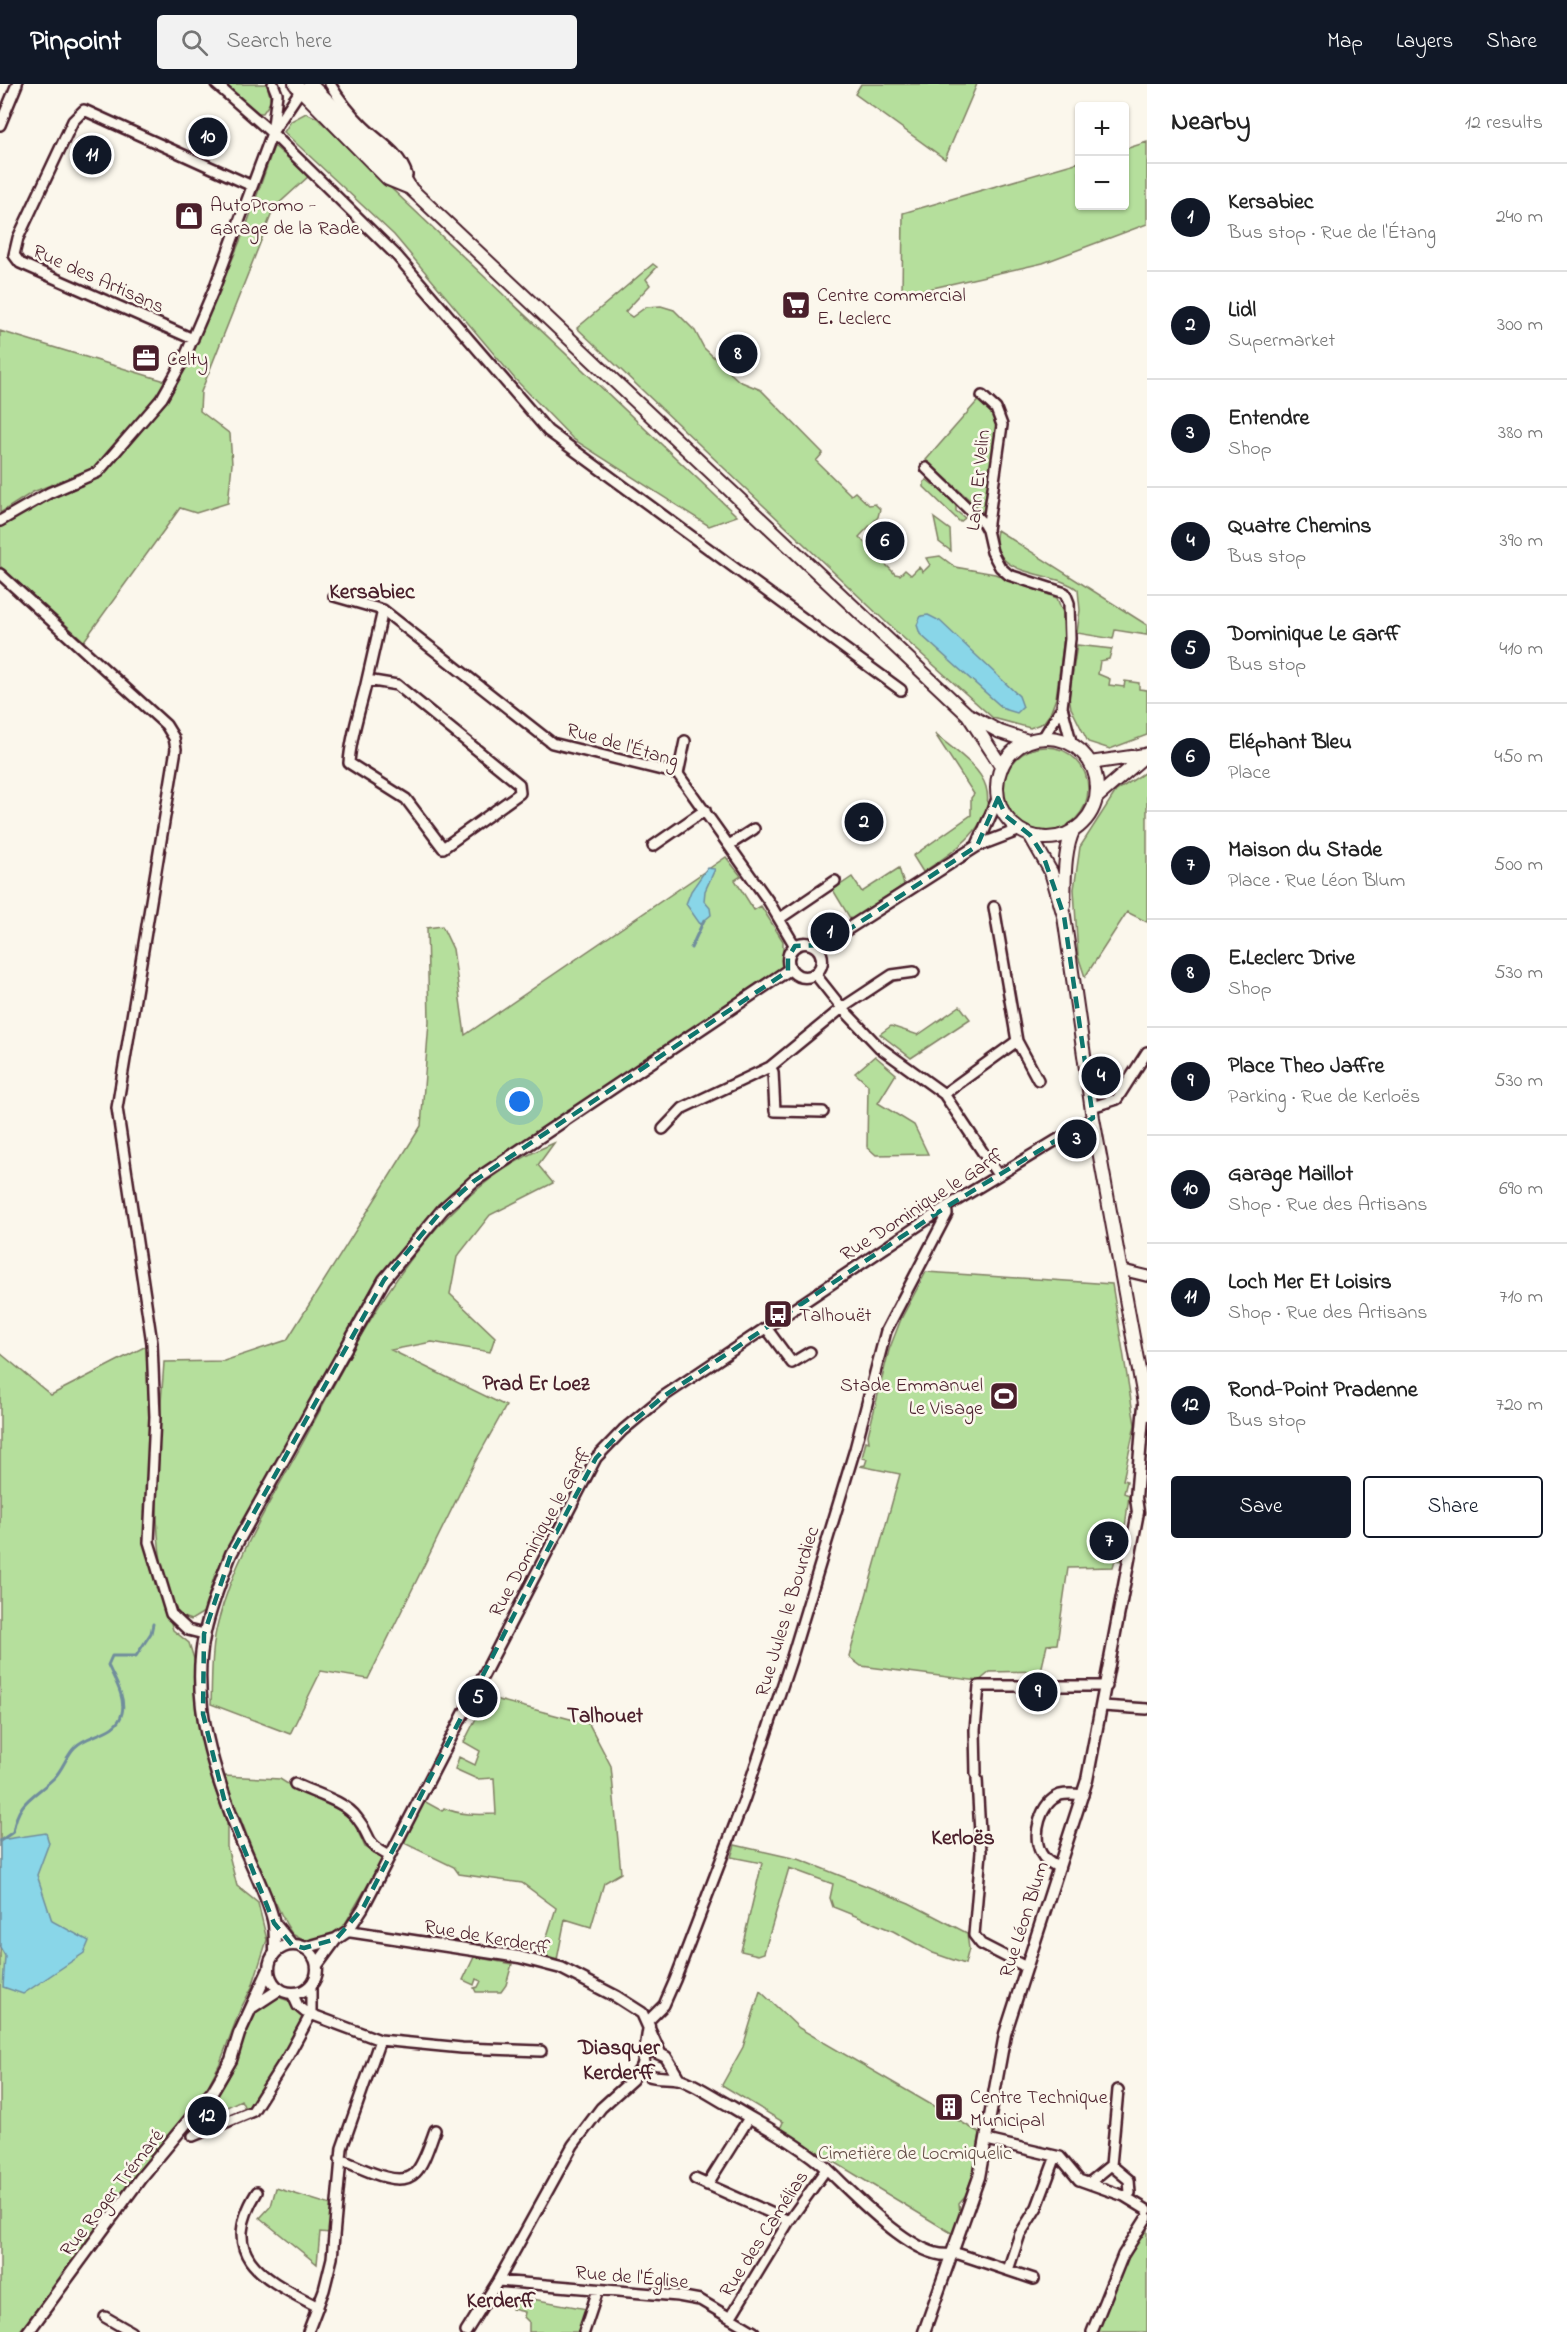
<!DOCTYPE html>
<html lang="en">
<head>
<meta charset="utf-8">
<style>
  :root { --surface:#fff; --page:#f2f2f2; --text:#222; --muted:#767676; --line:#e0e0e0; --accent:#111827 }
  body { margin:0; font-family:"Indie Flower",sans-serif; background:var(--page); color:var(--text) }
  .controls { position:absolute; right:18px; top:18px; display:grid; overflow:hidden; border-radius:6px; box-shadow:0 2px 4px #0004 }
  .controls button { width:54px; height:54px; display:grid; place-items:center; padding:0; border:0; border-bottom:2px solid var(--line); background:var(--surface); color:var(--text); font:30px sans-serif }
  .you { position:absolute; left:520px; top:1018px; width:21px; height:21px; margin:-15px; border:4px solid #fff; border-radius:50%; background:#1a73e8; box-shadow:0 0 0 9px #1a73e833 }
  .badge { display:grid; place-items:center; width:39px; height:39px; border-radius:50%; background:var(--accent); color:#fff; font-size:20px; font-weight:700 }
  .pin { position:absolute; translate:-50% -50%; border:3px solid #fff; box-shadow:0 2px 6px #0006 }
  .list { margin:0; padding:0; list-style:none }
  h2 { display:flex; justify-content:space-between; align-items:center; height:78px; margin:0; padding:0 24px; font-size:26px }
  h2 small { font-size:20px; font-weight:400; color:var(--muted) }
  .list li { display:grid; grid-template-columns:39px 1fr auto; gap:18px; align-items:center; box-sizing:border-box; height:108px; padding:0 24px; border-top:2px solid var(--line) }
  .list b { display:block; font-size:22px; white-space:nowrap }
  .list p { margin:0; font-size:20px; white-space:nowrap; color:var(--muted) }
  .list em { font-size:20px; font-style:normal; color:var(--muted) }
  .actions { display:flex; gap:12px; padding:18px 24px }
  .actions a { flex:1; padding:14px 0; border:2px solid var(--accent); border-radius:6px; text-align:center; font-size:21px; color:var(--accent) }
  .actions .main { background:var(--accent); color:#fff }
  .icon { flex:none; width:33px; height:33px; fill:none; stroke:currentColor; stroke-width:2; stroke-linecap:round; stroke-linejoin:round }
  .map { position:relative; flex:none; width:1147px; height:2248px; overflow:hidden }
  header { display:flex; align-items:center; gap:36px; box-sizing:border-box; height:84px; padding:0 30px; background:var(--accent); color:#fff }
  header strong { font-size:28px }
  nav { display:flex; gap:33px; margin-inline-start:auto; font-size:21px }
  .search { width:420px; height:54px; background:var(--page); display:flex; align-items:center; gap:15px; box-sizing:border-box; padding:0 21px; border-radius:6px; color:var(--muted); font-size:22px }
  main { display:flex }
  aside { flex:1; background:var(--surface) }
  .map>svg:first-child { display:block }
  .green { fill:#b5df9c; stroke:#807f64; stroke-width:1.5 }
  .water { fill:#89d6e8; stroke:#708d9c; stroke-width:1.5 }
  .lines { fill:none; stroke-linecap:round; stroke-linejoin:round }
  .stream { stroke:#708d9c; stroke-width:3 }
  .minor-casing { stroke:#4a1f2b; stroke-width:14 }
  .tertiary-casing { stroke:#4a1f2b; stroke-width:15 }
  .secondary-casing { stroke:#4a1f2b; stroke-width:16 }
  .minor { stroke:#fbf7ec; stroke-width:9 }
  .tertiary { stroke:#fbf7ec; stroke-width:10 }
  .secondary { stroke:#fbf7ec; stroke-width:12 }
  .marked { fill:none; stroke:#0f766e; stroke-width:4.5; stroke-dasharray:12 8; stroke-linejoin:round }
  .labels { text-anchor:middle; stroke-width:5; stroke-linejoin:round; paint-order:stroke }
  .poi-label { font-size:20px; fill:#4a1f2b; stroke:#fbf7ec; text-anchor:start }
  .street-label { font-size:20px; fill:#4a1f2b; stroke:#fbf7ec }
  .park-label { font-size:20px; fill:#654f47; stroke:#fbf7ec }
  .neighbourhood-label { font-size:21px; font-weight:bold; fill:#4a1f2b; stroke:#fbf7ec }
  .quarter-label { font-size:22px; font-weight:bold; fill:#4a1f2b; stroke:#fbf7ec }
</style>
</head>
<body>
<header>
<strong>Pinpoint</strong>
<div class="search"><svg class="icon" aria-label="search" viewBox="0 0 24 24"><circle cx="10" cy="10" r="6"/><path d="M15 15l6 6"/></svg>Search here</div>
<nav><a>Map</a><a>Layers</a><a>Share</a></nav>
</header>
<main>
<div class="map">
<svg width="1147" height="2248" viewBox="0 0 1147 2248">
  <rect width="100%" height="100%" fill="#fbf7ec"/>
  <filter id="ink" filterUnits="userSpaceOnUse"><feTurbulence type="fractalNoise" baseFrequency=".0167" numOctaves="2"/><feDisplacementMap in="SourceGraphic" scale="12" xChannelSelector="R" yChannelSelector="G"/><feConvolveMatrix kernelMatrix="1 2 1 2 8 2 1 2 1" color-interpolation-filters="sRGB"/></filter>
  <g filter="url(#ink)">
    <path class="green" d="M225 0H267L271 17 263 29H257Z
      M861 0H977L945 75 855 10Z
      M306 29 317 34 737 432 709 442 573 355 515 295 394 151 284 48 291 37Z
      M1147 58V140L1043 179 902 211 903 129 1079 78 1080 122H1124L1125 65Z
      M274 62 309 92 274 124 201 308 200 327 230 350 232 380 228 419 196 429 180 424 84 557 0 482V444L18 430 103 392 160 324 198 256 246 143Z
      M653 180 657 183 646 195 650 201 625 228 632 233 646 223 661 222 674 226 695 247 704 264 739 297 761 306 823 369 816 377 851 411 855 408 869 421 875 420 880 425 878 433 859 453 895 490 900 491 905 486 911 491 919 483 923 488 930 481 926 474 940 472 955 483 995 490 1057 514 1063 529 1064 554 1056 614 1050 630 1043 639 1030 644 993 634 889 541 577 244Z
      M0 247 165 297 151 319 96 383 33 408 0 429Z
      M982 312 996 334 998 343 984 429 926 376Z
      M927 396 956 419V427L965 434 960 438 924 403V398Z
      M934 434 950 446 951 467 939 458Z
      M997 446 1147 541V551L1115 546 1113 555 1077 549 1080 526 1078 506C1054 485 987 496 997 446Z
      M1077 561 1112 565 1109 575 1100 577 1098 590 1110 595 1109 601 1124 603 1125 597 1139 599V605L1147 606V651L1110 665 1088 658 1071 624 1069 613Z
      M935 650C951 664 980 682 986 703 997 742 949 771 923 788L913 772 971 731V714L974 710Z
      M1004 705a42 42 0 1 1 84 0a42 42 0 1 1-84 0Z
      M1147 687V838L1127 828 1085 893 1078 872 1074 805 1080 763 1116 707Z
      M726 773 741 792 735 796 754 826 761 822 783 857V882L465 1097 436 1124 379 1191 214 1493 204 1528 191 1536 180 1532C143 1478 160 1343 164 1278L224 1277 287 1256 421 1042 429 938 427 844 442 842 453 865 465 951Z
      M899 784 904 801 851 836 833 806 852 793 862 808Z
      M960 922 970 935 911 974 880 950 891 942 918 951Z
      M875 972 896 990 878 1019 914 1041 928 1070 876 1071 867 1063 868 1001 855 989Z
      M554 1059 538 1081 553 1099 490 1131 457 1173 450 1210 495 1253 490 1268 432 1258 391 1266 506 1322 474 1380 368 1595 321 1587 290 1650 211 1620C212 1593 211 1564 218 1538 234 1475 270 1418 301 1362 364 1246 424 1112 554 1059Z
      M926 1188 1112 1200 1135 1341 1123 1396 1127 1397 1124 1409 1129 1411 1121 1477 1115 1476 1113 1483 1068 1484 1057 1560 1047 1561 1041 1587 990 1588 979 1597 861 1582 849 1573 900 1390 860 1382 865 1381 867 1375 862 1374 866 1357 869 1358 868 1351 889 1266 901 1235Z
      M152 1259 149 1458 173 1546 189 1559 196 1581V1628L210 1691 227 1739V1763L237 1802 258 1819 267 1856 252 1903 240 1926 220 1979 208 2002 19 2248H0V1269L51 1311Z
      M487 1613 589 1640 611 1682 621 1789 604 1799 591 1843 565 1835 557 1876 541 1871 556 1824 522 1799 459 1790 454 1783 404 1759 424 1717 442 1727 444 1724C459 1731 477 1731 496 1730L494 1694 477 1695 455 1685 459 1673 475 1681 480 1667 464 1658Z
      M224 1692 280 1695 302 1709 339 1726 353 1737 365 1763 384 1773 342 1845 330 1852 309 1857 301 1855 292 1850 286 1840 263 1793Z
      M735 1761 801 1776 909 1819 967 1849 969 1865 965 1880 933 1869 893 1847 833 1823 830 1814 833 1800 789 1784 764 1869 758 1871 741 1867 762 1779 731 1773Z
      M474 1873 512 1880 506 1901 501 1908H476L474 1904 478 1903 481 1897 476 1895 474 1901 463 1896Z
      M760 1907 799 1944 980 2049 973 2091 965 2112 959 2119 960 2129 953 2150 780 2045 783 2038 722 2001 743 1963Z
      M278 1913 292 1918 305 1937 247 2029 241 2016 225 2024 230 2036 206 2046 200 2039 202 2034 207 2035 212 2030 207 2027C216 2014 226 2001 232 1986 244 1962 247 1920 278 1913Z
      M276 2104 331 2121 330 2149 320 2148 317 2180 260 2134 271 2122Z
      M1147 2143V2248H1095L1134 2157Z
      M516 2212 587 2225 579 2248H529V2238L524 2233 525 2228 512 2225Z"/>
    <path class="water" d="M928 531 940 537 1019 612 1023 623 1017 629 1004 625 920 550 917 541 921 532Z
      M707 784 715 785 705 807 704 817 710 824 711 831 700 840 686 820 691 807Z
      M46 1749 49 1759 37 1791 52 1837 89 1857 84 1869 23 1910 3 1903 5 1872 0 1863V1756Z"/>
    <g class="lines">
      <path class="stream" d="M691 864 704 836
        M0 1757 13 1748C18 1716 33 1714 54 1694 63 1685 66 1672 75 1663 88 1649 117 1651 122 1629 126 1613 114 1595 108 1581L112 1572H136L151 1549 153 1540"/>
      <g class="minor-casing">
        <path id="minor" d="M216 0 272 49 397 172 548 347 901 606
          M330 0C339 15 350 29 363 42 380 59 399 67 407 91
          M328 25 402 97
          M0 41 17 0
          M273 47 298 10 297 1
          M193 255 20 179 14 171 18 154 73 37 84 26 252 102
          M982 312 996 325 1002 341 987 446 992 468 1000 483 1009 491 1065 509 1069 519 1070 555 1062 623 1072 661
          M926 384 983 439 987 446
          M0 437 49 409 98 388 162 314 184 275 214 205 272 49 277 10 273 0
          M0 490 166 641 174 654 176 665 117 1024 152 1259 155 1333 149 1458 171 1530 188 1546 204 1550
          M334 512 383 526 552 659 678 690 769 818 795 862
          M367 596 397 601 519 700 520 709 443 764 406 715 349 679C351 649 361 624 367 596L383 526
          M1043 654 1062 623
          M678 690 685 657
          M729 761 754 745
          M653 762 705 726
          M779 835 835 797
          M815 890 842 924 879 963 944 1010 998 1091
          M1017 957 1038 996
          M770 983 773 988 775 1027 823 1028
          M944 1010 1017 957 994 823
          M1095 1022 1117 1015 1147 968
          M663 1045 683 1024 770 983 842 924 892 891 914 888
          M1122 1186 1147 1192
          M767 1245 792 1279 810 1268
          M1103 1622 1147 1625
          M976 1690 975 1646 979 1602H1107
          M977 1695 981 1768 974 1851 981 1860 1026 1883
          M295 1700C314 1709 345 1717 357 1734 373 1753 362 1758 390 1772
          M1059 1784C1052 1780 1045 1777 1041 1769 1032 1751 1040 1719 1060 1711 1067 1709 1076 1710 1083 1711
          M348 1847 363 1824 596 1374 623 1346 664 1312 946 1123 1093 1034
          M311 1902V1930
          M292 1909 298 1922 305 1928 380 1956 462 1964 541 1967
          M648 1937 664 1921 675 1896 744 1716 791 1576 855 1365 886 1247 947 1130 946 1123
          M193 2052 253 2027 288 1972 311 1930
          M987 2056 1060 2073 1079 2096 1124 2112 1130 2109 1129 2096 1111 2081 1089 2099
          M340 2075C358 2082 399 2106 415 2089 424 2080 430 2059 435 2046
          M1111 2081 1118 2006
          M695 2095 789 2137
          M707 2101 749 2034
          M257 2108C216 2174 266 2195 318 2223
          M1124 2112 1147 2126
          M952 2170H959L1034 2195
          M1008 2186 1020 2150 1037 2123 1056 2072
          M498 2197 678 2212 700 2216 754 2248
          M105 2233 131 2248
          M730 2234 789 2137 827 2084
          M308 2248 324 2206 332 2174 342 2064 380 1956
          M466 2248 498 2197 573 2061 601 2024 632 1996 643 1981
          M584 2248 598 2206
          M1092 2248 1123 2171 1147 2133"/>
      </g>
      <g class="tertiary-casing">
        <path id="tertiary" d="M977 762 998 714
          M788 876a17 17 0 1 1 34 0a17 17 0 1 1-34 0Z
          M818 864 977 762 1019 746
          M274 1839 292 1861
          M269 1885a24 24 0 1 1 48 0a24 24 0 1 1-48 0Z
          M304 1864 336 1855 348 1847 519 1873 561 1884 617 1913 642 1929 660 1969
          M275 1868C275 1859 275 1850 274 1841 272 1822 249 1776 241 1756 215 1692 189 1617 205 1548 211 1521 221 1496 231 1470L384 1196 443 1125 474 1097 790 885
          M317 1881 336 1855
          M251 1924 280 1905
          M649 1942 643 1981 648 1991C658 1995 669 1992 680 1995 697 2001 715 2014 732 2023 763 2042 800 2060 827 2085 851 2107 917 2179 952 2170
          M655 1968 666 1973 679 1995
          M28 2248 140 2095 213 2007 231 1976 239 1950 269 1885
          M924 2248 979 2093 1005 1950 1087 1696 1138 1428 1136 1414 1144 1321"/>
      </g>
      <g class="secondary-casing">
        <path id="secondary" d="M295 0 388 95 410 104
          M310 0 397 82 411 105 968 631 1002 683
          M969 631 1000 648 1028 657
          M997 704a50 50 0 1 1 100 0a50 50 0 1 1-100 0Z
          M1090 679 1145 671
          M1096 714 1147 670
          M1030 751 1051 788 1064 832 1093 1034 1147 1330
          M1064 821C1065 797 1063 767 1074 745"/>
      </g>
      <use href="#minor" class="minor"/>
      <use href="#tertiary" class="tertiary"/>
      <use href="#secondary" class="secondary"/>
    </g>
  </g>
  <path class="marked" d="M998 714 1006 732 1030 751 1043 771 1064 832 1093 1034 946 1123 664 1312 623 1346 596 1374 568 1426 363 1824 336 1855 304 1864 292 1861 274 1839 224 1715 203 1630 204 1550 231 1470 384 1196 443 1125 474 1097 788 887V874L795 862 825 861 977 762Z"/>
  <defs>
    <g id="shop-square" transform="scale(1.5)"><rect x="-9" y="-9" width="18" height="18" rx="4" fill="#4a1f2b" stroke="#fbf7ec"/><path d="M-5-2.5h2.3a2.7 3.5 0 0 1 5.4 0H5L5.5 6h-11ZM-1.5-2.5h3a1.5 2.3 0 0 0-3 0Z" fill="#fff"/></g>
    <g id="supermarket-square" transform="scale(1.5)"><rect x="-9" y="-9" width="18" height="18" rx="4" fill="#4a1f2b" stroke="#fbf7ec"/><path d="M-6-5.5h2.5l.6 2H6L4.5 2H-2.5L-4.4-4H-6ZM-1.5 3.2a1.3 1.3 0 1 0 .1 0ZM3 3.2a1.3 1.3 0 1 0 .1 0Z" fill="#fff"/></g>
    <g id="office-square" transform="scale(1.5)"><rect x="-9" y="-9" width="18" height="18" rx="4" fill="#4a1f2b" stroke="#fbf7ec"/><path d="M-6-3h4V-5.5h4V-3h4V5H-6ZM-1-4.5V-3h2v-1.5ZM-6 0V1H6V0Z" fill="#fff"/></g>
    <g id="bus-square" transform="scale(1.5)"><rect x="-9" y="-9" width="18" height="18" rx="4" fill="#4a1f2b" stroke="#fbf7ec"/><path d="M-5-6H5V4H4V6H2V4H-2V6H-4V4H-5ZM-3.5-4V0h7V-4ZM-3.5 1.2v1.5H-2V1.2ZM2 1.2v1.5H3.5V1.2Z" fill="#fff"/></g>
    <g id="stadium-square" transform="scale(1.5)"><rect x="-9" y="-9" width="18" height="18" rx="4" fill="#4a1f2b" stroke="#fbf7ec"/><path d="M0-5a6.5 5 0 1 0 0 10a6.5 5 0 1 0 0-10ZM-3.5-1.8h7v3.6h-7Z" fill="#fff"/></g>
    <g id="building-square" transform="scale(1.5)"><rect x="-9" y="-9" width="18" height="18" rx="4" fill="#4a1f2b" stroke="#fbf7ec"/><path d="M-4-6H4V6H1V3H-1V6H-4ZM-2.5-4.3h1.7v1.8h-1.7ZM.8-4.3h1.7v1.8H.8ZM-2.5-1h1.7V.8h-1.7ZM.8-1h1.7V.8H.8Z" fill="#fff"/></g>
  </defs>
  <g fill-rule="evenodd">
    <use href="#shop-square" x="189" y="132"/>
    <use href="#supermarket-square" x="796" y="221"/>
    <use href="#office-square" x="146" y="274"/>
    <use href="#bus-square" x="778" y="1230"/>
    <use href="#stadium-square" x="1004" y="1312"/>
    <use href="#building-square" x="949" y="2023"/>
  </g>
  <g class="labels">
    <g class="poi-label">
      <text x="210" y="127">AutoPromo -<tspan x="210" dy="23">Garage de la Rade</tspan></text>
      <text x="817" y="217">Centre commercial<tspan x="817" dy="23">E. Leclerc</tspan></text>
      <text x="167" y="281">Celty</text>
      <text x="799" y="1237">Talhouët</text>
      <text x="983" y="1307" text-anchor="end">Stade Emmanuel<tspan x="983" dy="23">Le Visage</tspan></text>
      <text x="970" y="2019">Centre Technique<tspan x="970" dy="23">Municipal</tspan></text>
    </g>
    <g class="street-label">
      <text transform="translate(99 194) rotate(24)" y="7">Rue des Artisans</text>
      <text transform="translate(977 396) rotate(-84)" y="7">Lann Er Velin</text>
      <text transform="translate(623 660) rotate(16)" y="7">Rue de l'Étang</text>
      <text transform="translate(921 1120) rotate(-33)" y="7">Rue Dominique le Garff</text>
      <text transform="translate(539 1448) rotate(-61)" y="7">Rue Dominique le Garff</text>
      <text transform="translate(786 1527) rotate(-73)" y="7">Rue Jules le Bourdiec</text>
      <text transform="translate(1023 1835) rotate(-72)" y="7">Rue Léon Blum</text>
      <text transform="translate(487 1852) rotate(10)" y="7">Rue de Kerderff</text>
      <text transform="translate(111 2108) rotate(-52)" y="7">Rue Roger Trémaré</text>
      <text transform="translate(763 2149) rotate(-57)" y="7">Rue des Camélias</text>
      <text transform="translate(632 2192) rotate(5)" y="7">Rue de l'Église</text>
    </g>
    <g class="park-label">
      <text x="915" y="2075">Cimetière de Locmiquelic</text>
    </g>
    <g class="neighbourhood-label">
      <text x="536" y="1306">Prad Er Loez</text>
      <text x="605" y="1638">Talhouet</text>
      <text x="501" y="2223">Kerderff</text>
    </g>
    <g class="quarter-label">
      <text x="372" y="514">Kersabiec</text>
      <text x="963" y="1760">Kerloës</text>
      <text x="619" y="1970">Diasquer<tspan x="619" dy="25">Kerderff</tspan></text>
    </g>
  </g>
</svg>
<div class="controls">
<button>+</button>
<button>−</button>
</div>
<div class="you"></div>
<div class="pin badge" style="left:830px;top:848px">1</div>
<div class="pin badge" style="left:864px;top:738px">2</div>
<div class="pin badge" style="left:1077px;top:1055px">3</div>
<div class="pin badge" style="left:1101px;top:992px">4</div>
<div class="pin badge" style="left:478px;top:1614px">5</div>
<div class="pin badge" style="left:885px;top:457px">6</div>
<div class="pin badge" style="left:1109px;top:1457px">7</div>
<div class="pin badge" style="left:738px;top:270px">8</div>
<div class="pin badge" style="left:1038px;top:1608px">9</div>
<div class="pin badge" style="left:208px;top:53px">10</div>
<div class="pin badge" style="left:92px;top:71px">11</div>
<div class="pin badge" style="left:207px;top:2032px">12</div>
</div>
<aside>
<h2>Nearby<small>12 results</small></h2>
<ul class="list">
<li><span class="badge">1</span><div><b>Kersabiec</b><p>Bus stop · Rue de l'Étang</p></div><em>240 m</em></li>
<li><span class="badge">2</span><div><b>Lidl</b><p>Supermarket</p></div><em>300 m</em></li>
<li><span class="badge">3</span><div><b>Entendre</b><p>Shop</p></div><em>380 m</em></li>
<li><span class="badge">4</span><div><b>Quatre Chemins</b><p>Bus stop</p></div><em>390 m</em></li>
<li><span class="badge">5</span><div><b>Dominique Le Garff</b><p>Bus stop</p></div><em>410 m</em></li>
<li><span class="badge">6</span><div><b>Eléphant Bleu</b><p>Place</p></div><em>450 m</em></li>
<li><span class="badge">7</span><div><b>Maison du Stade</b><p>Place · Rue Léon Blum</p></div><em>500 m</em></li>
<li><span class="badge">8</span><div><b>E.Leclerc Drive</b><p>Shop</p></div><em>530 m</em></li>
<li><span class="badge">9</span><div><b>Place Theo Jaffre</b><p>Parking · Rue de Kerloës</p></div><em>530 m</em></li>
<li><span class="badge">10</span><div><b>Garage Maillot</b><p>Shop · Rue des Artisans</p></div><em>690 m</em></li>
<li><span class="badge">11</span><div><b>Loch Mer Et Loisirs</b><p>Shop · Rue des Artisans</p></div><em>710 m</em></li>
<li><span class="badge">12</span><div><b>Rond-Point Pradenne</b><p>Bus stop</p></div><em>720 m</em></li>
</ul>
<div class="actions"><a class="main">Save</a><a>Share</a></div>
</aside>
</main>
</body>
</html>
